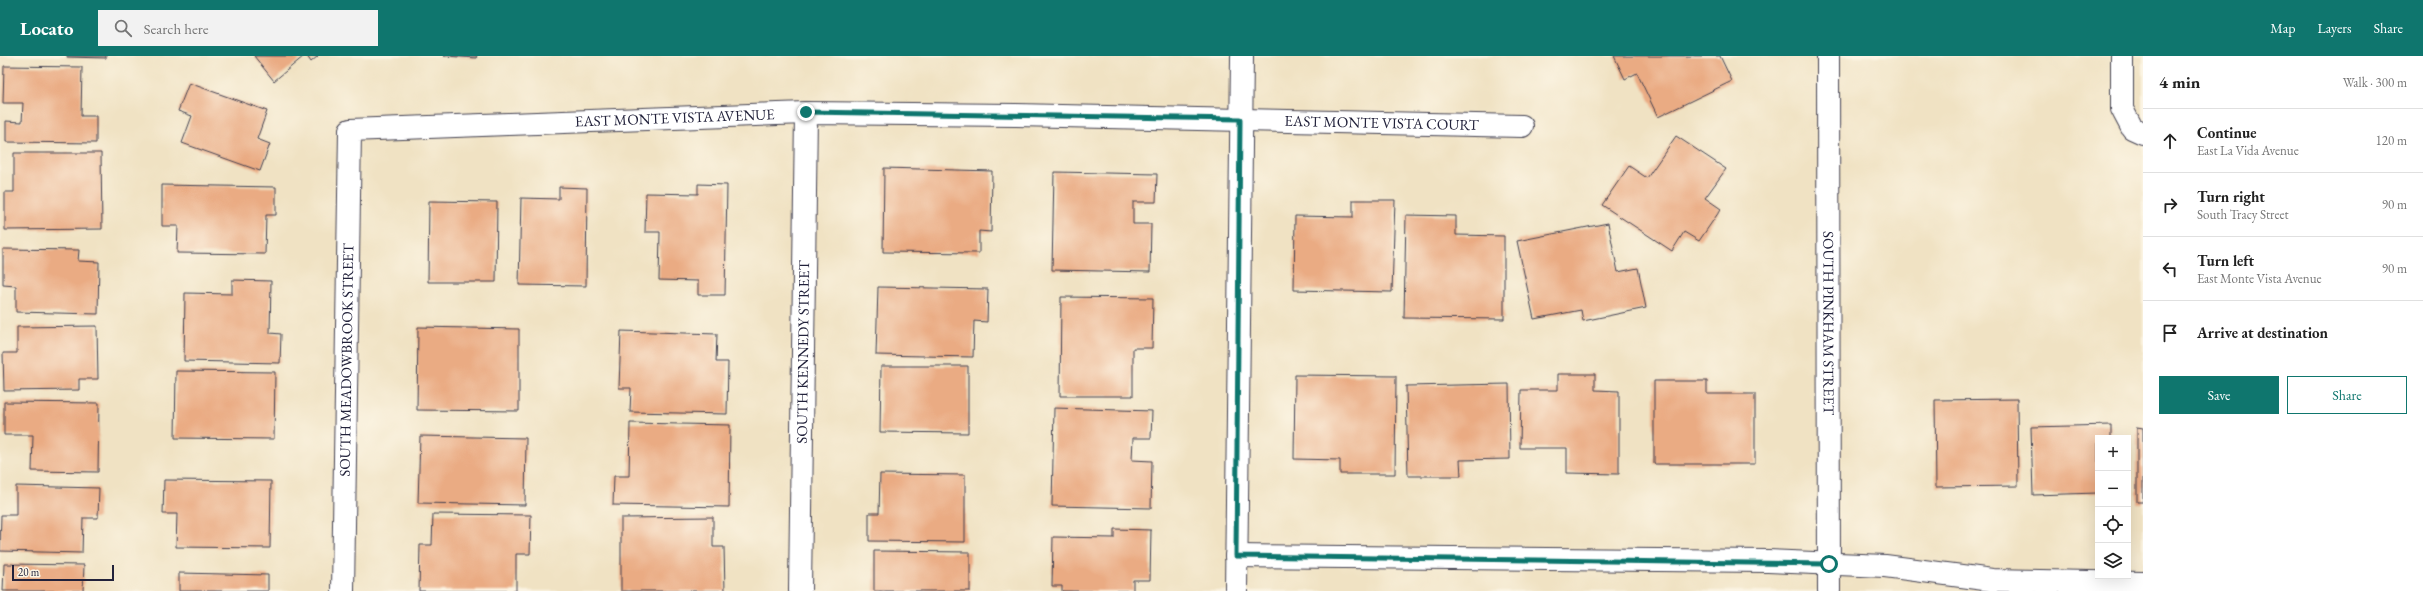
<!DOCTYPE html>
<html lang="en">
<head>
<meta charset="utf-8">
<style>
  :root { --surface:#fff; --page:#f2f2f2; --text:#222; --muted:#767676; --line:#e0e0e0; --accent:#0f766e }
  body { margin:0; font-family:"EB Garamond",serif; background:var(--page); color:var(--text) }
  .controls { position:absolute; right:12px; bottom:12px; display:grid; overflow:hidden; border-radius:0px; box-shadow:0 4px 16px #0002 }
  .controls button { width:36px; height:36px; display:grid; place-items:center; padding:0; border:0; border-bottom:1px solid var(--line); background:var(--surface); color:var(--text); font:20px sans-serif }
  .scale { position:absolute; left:12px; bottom:10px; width:102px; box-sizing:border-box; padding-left:4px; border:2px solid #22223b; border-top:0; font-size:11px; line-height:14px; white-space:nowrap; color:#22223b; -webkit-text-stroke:3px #fcf5e5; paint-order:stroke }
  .stop { position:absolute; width:12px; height:12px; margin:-9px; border:3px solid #0f766e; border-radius:50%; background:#fff }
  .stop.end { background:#0f766e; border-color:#fff; box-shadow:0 1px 4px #0008 }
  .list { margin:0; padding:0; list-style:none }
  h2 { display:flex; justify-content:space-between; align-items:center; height:52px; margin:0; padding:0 16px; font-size:17px }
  h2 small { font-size:13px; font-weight:400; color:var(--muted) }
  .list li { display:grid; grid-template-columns:26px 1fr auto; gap:12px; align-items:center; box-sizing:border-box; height:64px; padding:0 16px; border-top:1px solid var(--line) }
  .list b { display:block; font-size:15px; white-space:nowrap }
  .list p { margin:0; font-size:13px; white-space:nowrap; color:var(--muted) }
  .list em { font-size:13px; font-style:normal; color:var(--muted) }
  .actions { display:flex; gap:8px; padding:12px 16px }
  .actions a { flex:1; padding:9px 0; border:1px solid var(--accent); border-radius:0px; text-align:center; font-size:14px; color:var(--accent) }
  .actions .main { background:var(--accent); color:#fff }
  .icon { flex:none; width:22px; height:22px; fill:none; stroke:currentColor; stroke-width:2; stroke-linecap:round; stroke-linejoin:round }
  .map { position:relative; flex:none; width:2143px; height:535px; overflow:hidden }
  header { display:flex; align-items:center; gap:24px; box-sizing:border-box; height:56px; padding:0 20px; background:var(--accent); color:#fff }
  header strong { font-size:19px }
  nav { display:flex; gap:22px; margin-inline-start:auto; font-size:14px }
  .search { width:280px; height:36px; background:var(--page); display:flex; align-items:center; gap:10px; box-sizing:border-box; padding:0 14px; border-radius:0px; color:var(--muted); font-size:15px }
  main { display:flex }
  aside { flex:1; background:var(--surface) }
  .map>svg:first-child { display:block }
  .building { fill:#eaab83 }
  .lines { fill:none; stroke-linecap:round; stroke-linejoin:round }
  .minor-casing { stroke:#413f4f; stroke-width:24 }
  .tertiary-casing { stroke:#413f4f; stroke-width:24 }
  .minor { stroke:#fff; stroke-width:22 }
  .tertiary { stroke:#fff; stroke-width:22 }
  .route { stroke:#0f766e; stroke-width:5 }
  .labels { text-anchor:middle; stroke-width:3; stroke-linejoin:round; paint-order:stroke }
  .street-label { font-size:15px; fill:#22223b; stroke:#fcf5e5 }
</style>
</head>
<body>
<header>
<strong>Locato</strong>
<div class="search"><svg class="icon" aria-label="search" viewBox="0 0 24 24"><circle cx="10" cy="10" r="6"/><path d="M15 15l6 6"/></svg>Search here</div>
<nav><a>Map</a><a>Layers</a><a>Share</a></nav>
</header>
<main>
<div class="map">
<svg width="2143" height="535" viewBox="0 0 2143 535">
  <rect width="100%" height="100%" fill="#fcf5e5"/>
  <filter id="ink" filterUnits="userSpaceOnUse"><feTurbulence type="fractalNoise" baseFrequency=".025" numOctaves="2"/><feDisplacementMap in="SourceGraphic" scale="8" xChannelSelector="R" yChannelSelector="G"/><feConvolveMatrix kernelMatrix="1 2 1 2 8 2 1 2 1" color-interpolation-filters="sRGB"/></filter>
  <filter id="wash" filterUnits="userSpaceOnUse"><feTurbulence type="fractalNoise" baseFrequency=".012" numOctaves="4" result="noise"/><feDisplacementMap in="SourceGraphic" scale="16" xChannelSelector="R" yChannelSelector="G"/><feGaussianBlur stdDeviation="0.9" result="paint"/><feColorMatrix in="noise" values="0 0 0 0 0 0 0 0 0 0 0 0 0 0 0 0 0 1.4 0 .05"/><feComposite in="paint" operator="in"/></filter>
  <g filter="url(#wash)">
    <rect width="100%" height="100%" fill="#f0e2c3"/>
    <g id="blocks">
      <path class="building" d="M67 0H106V2L67 1Z
        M254 0H304L274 25Z
        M307 0H318L311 6Z
        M444 0H477L476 2Z
        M1614 0H1720L1732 25 1658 61 1637 17 1625 23Z
        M4 10 82 11 81 60H96V87L6 86V65L22 66 23 47H3Z
        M189 27 267 55 257 83 270 88 260 115 182 87 192 60 178 55Z
        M1676 80 1726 113 1705 142 1721 153 1699 185 1684 176 1672 195 1602 149 1629 110 1647 122Z
        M14 97H101L102 173 5 174V136H14Z
        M884 112 992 115 991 176 979 175V197L883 196Z
        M1054 116 1157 118 1156 146H1133V168H1151L1150 216 1052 214Z
        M698 128 727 129 725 239H698V225L659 224 660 176H645L646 137 698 138Z
        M162 129 276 131V159H266L265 198 177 197 178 170H162Z
        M559 131 587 132 586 230 519 229 521 142 559 143Z
        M1353 144H1395L1392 236 1294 234 1295 160 1353 161Z
        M429 145 497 146 496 226H428Z
        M1406 159 1456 160V179L1504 180V263L1404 262Z
        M1608 167 1618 216 1638 212 1646 252 1583 265 1581 254 1534 263 1517 185Z
        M3 193 79 194 78 205 99 206 98 258 16 256V230L3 229Z
        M232 224 271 225 270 277 281 278 280 307 184 305 185 237 232 238Z
        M878 231 988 233 987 266 974 265 973 301 876 299Z
        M1061 241 1153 242 1152 292H1133V340H1060Z
        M97 270 98 323H79V334L4 335 3 297H17V271Z
        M418 271 519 273V355L417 354Z
        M621 275 717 278 716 306H728L727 358 630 356 631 332H619Z
        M881 310H968V377L880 376Z
        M176 315 275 316 274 383 175 382Z
        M1558 318H1595V334L1619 335V418L1567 417V392H1520L1521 334H1558Z
        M1295 319 1396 320 1395 418H1340V404L1294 403Z
        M1654 325H1707V338H1755V408H1654Z
        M1509 328 1510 403 1460 404 1461 420H1408L1406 330Z
        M2017 343 2018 430 1936 431 1935 344Z
        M4 346 99 347 98 416 32 415 33 379H4Z
        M1054 352 1152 355 1151 382H1133L1132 404 1152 405 1151 452 1052 450Z
        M630 367 730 369 729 451 613 449 614 420H629Z
        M2111 369V382H2098V437L2033 439 2031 371Z
        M2137 371 2143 372V446H2137Z
        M420 380 526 382 525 449 418 447Z
        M880 418 965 419V486L869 485V457H879Z
        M164 424 271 425 270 492 176 491 177 458H163Z
        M16 430 99 432 98 462H83L82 497 0 495 1 459H16Z
        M433 458 531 459 530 498H516V535H419L420 489H432Z
        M713 461V491H724L725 535H621V462Z
        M1114 473 1151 474 1150 524H1133V535H1062V530H1052L1053 481 1114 482Z
        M874 495 970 496V535H874Z
        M4 508 84 509 83 535H3Z
        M179 517 268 519V535H179Z"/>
    </g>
  </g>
  <g filter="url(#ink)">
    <use href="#blocks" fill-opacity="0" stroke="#413f4f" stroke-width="1"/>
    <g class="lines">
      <g class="minor-casing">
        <g id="minor">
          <path d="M2122 0V53L2132 72 2143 77"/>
          <path d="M1236 500 1768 505 1885 510 1992 524 2143 527"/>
          <path id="s1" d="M343 535 350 74 806 57 1016 59 1522 70"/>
          <path id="s2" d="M800 535 806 57"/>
          <path d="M1236 535 1242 0"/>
        </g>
      </g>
      <g class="tertiary-casing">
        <g id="tertiary">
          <path id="s3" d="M1828 0 1829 535"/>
        </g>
      </g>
      <use href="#minor" class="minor"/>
      <use href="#tertiary" class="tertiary"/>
    </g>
  </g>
  <g class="lines" filter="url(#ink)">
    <path class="route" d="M806 56 1240 63 1236 500 1829 508"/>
  </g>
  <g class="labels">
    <g class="street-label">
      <text dy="5" stroke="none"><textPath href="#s1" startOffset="786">EAST MONTE VISTA AVENUE</textPath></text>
      <text dy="5" stroke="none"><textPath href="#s1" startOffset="1493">EAST MONTE VISTA COURT</textPath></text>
      <text dy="5" stroke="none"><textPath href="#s3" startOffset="267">SOUTH PINKHAM STREET</textPath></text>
      <text dy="5" stroke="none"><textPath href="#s2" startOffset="239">SOUTH KENNEDY STREET</textPath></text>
      <text dy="5" stroke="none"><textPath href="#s1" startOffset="231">SOUTH MEADOWBROOK STREET</textPath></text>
    </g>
  </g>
</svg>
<div class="controls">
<button>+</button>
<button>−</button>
<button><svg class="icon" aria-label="locate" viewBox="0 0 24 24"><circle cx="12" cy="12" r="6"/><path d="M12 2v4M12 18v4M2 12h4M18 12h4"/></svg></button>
<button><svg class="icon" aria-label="layers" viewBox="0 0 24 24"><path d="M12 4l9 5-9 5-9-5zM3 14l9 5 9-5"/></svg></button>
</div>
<div class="scale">20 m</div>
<div class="stop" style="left:1829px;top:508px"></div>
<div class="stop end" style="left:806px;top:56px"></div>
</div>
<aside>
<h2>4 min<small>Walk · 300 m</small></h2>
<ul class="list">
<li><svg class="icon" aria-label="ahead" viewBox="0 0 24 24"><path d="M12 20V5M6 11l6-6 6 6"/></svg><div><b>Continue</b><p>East La Vida Avenue</p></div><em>120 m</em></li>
<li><svg class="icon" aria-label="right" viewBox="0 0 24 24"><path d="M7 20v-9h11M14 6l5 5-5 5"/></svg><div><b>Turn right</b><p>South Tracy Street</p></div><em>90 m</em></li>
<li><svg class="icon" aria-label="left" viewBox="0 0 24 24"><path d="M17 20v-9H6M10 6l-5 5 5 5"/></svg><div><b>Turn left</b><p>East Monte Vista Avenue</p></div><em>90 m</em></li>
<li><svg class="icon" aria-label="arrive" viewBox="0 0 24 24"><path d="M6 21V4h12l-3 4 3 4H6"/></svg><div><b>Arrive at destination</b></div></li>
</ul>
<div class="actions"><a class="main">Save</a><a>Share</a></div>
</aside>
</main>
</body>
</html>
